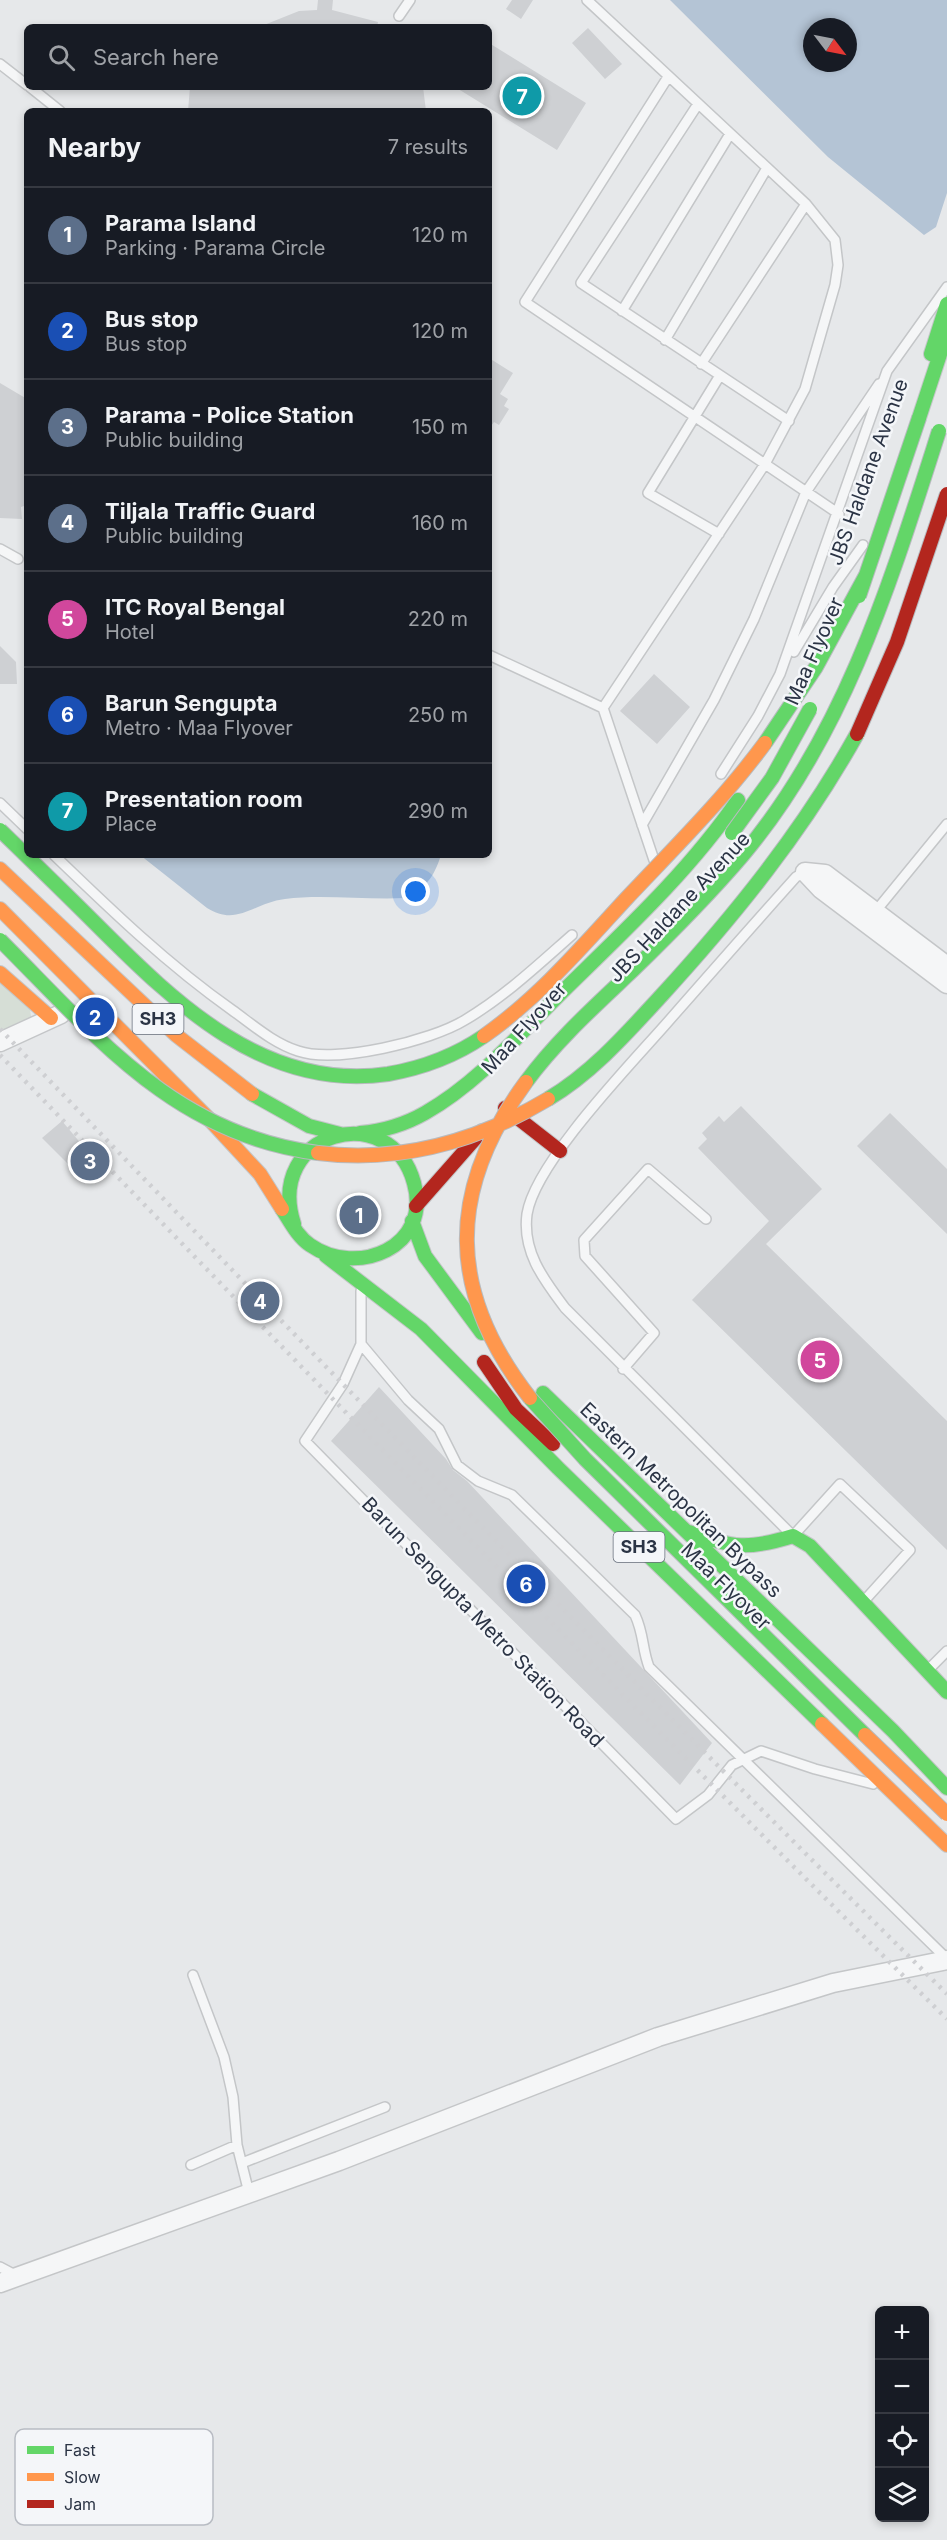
<!DOCTYPE html>
<html lang="en">
<head>
<meta charset="utf-8">
<style>
  :root { --surface:#171b24; --page:#20242c; --text:#f1f3f6; --muted:#9ea1a6; --line:#363941; --accent:#6c737f }
  body { margin:0; font-family:Inter,sans-serif; background:var(--page); color:var(--text) }
  .controls { position:absolute; right:18px; bottom:18px; display:grid; overflow:hidden; border-radius:9px; box-shadow:0 3px 9px #0003 }
  .controls button { width:54px; height:54px; display:grid; place-items:center; padding:0; border:0; border-bottom:2px solid var(--line); background:var(--surface); color:var(--text); font:30px sans-serif }
  .compass { position:absolute; left:803px; top:18px; width:54px; height:54px; border-radius:50%; background:var(--surface); box-shadow:0 3px 9px #0003; rotate:122deg }
  .you { position:absolute; left:416px; top:892px; width:21px; height:21px; margin:-15px; border:4px solid #fff; border-radius:50%; background:#1a73e8; box-shadow:0 0 0 9px #1a73e833 }
  .badge { display:grid; place-items:center; width:39px; height:39px; border-radius:50%; background:var(--accent); color:#fff; font-size:20px; font-weight:700 }
  .pin { position:absolute; translate:-50% -50%; border:3px solid #fff; box-shadow:0 2px 6px #0006 }
  .list { margin:0; padding:0; list-style:none }
  h2 { display:flex; justify-content:space-between; align-items:center; height:78px; margin:0; padding:0 24px; font-size:26px }
  h2 small { font-size:20px; font-weight:400; color:var(--muted) }
  .list li { display:grid; grid-template-columns:39px 1fr auto; gap:18px; align-items:center; box-sizing:border-box; height:96px; padding:0 24px; border-top:2px solid var(--line) }
  .list b { display:block; font-size:22px; white-space:nowrap }
  .list p { margin:0; font-size:20px; white-space:nowrap; color:var(--muted) }
  .list em { font-size:20px; font-style:normal; color:var(--muted) }
  .icon { flex:none; width:33px; height:33px; fill:none; stroke:currentColor; stroke-width:2; stroke-linecap:round; stroke-linejoin:round }
  .map { position:relative; flex:none; width:947px; height:2540px; overflow:hidden }
  .search { position:absolute; background:var(--surface); box-shadow:0 3px 9px #0003; left:24px; top:24px; width:468px; height:66px; display:flex; align-items:center; gap:15px; box-sizing:border-box; padding:0 21px; border-radius:9px; color:var(--muted); font-size:22px }
  .panel { position:absolute; background:var(--surface); box-shadow:0 3px 9px #0003; left:24px; top:108px; width:468px; height:750px; border-radius:9px }
  .map>svg:first-child { display:block }
  .green { fill:#d6ded6 }
  .water { fill:#b4c4d5; fill-rule:evenodd }
  .building { fill:#ced0d3 }
  .lines { fill:none; stroke-linecap:round; stroke-linejoin:round }
  .lane-casing { stroke:#c4c6c8; stroke-width:12 }
  .street-casing { stroke:#c4c6c8; stroke-width:21 }
  .fast-casing { stroke:#c4c6c8; stroke-width:16 }
  .slow-casing { stroke:#c4c6c8; stroke-width:16 }
  .jam-casing { stroke:#c4c6c8; stroke-width:16 }
  .lane { stroke:#f5f6f7; stroke-width:9 }
  .street { stroke:#f5f6f7; stroke-width:18 }
  .fast { stroke:#63d668; stroke-width:14 }
  .slow { stroke:#ff974d; stroke-width:14 }
  .jam { stroke:#b3261e; stroke-width:14 }
  .rail { stroke:#cecfd2; stroke-width:4.5; stroke-dasharray:3 6; stroke-linecap:butt }
  .fast-bridge-casing { stroke:#b8bbbf; stroke-width:16; stroke-linecap:butt }
  .slow-bridge-casing { stroke:#b8bbbf; stroke-width:16; stroke-linecap:butt }
  .jam-bridge-casing { stroke:#b8bbbf; stroke-width:16; stroke-linecap:butt }
  .fast-bridge { stroke:#63d668; stroke-width:14 }
  .slow-bridge { stroke:#ff974d; stroke-width:14 }
  .jam-bridge { stroke:#b3261e; stroke-width:14 }
  .labels { text-anchor:middle; stroke-width:5; stroke-linejoin:round; paint-order:stroke }
  .shield { fill:#f4f6f9; stroke:#676e7b; stroke-width:1.5 }
  .shield-label { font-size:18px; font-weight:bold; fill:#2b3445 }
  .street-label { font-size:20px; fill:#2b3445; stroke:#f4f6f9 }
  .key { fill:#f4f6f9; stroke:#b8bcc3; stroke-width:1.5 }
  .key-label { font-size:16px; fill:#2b3445 }
</style>
</head>
<body>
<div class="map">
<svg width="947" height="2540" viewBox="0 0 947 2540">
  <rect width="100%" height="100%" fill="#e6e8ea"/>
  <path class="green" d="M0 979 30 1009 32 1023 0 1034Z"/>
  <path class="water" d="M670 0H947V193L936 227 924 235 828 157ZM812 27H848V63H812Z
    M140 855H441C434 877 426 888 405 898 367 900 320 894 285 899 253 903 237 927 207 908Z"/>
  <path class="building" d="M318 0H333L332 10 378 22 377 27H259L299 11 317 10Z
    M512 0H533L521 19 506 9Z
    M588 28 622 64 605 79 572 43Z
    M489 43 586 103 557 150 455 87H489Z
    M190 87H423L426 111H188Z
    M489 358 513 373 500 394 508 399 504 406 509 409 499 425 494 422 489 429Z
    M0 383 27 399V505L21 507 22 519 0 518Z
    M0 646 16 662 17 684H0Z
    M654 674 690 707 657 744 620 711Z
    M741 1106 822 1189 766 1244 947 1421V1550L692 1300 769 1221 698 1148 707 1139 702 1133 719 1116 724 1122Z
    M890 1113 947 1169V1234L857 1146Z
    M62 1121 88 1152 70 1166 42 1138Z
    M379 1387 446 1459 453 1470 467 1481 712 1743 680 1785 331 1441Z"/>
  <g class="lines">
    <g class="lane-casing">
      <path id="lane" d="M587 0 806 204 835 240 838 265 835 285 805 389 765 464 603 708
        M399 16 410 0
        M0 64 27 85
        M668 77 525 302 839 514
        M30 87 60 111
        M698 104 581 283 789 421
        M622 311 730 134
        M665 340 767 168
        M701 364 806 204
        M719 377 648 493 719 534
        M0 549 18 559
        M794 652 833 587 863 545
        M489 655 603 708 654 860
        M721 774 758 716 780 674 887 371 947 287
        M0 803 27 829
        M642 825 714 700 754 619 806 492 879 384
        M54 855C111 910 167 964 232 1010 253 1025 273 1043 298 1051 336 1064 431 1041 465 1020 504 997 538 965 572 935
        M805 872 796 877C752 926 709 975 666 1024 630 1065 535 1163 527 1214 522 1252 544 1280 565 1308L793 1536 840 1484 910 1550 864 1601
        M875 912 947 824
        M361 1291V1344L343 1384 305 1441 676 1819 708 1795 732 1765 761 1751 815 1769 873 1784
        M361 1344 408 1400 439 1429 457 1465 478 1481 512 1495 635 1615C644 1634 642 1649 649 1667L947 1959
        M623 1369 654 1333 585 1256 584 1240 648 1169 706 1219
        M928 1670 947 1651
        M193 1975 224 2057 233 2097 237 2145 249 2193
        M242 2163 385 2107
        M191 2165 237 2145
        M0 2267 17 2276"/>
    </g>
    <g class="street-casing">
      <path id="street" d="M805 872 821 889 947 984
        M805 872 825 874 947 966
        M0 1042 61 1014
        M0 2283 339 2161 658 2037 833 1983 947 1960"/>
    </g>
    <g class="fast-casing">
      <path id="fast" d="M931 354 947 304
        M919 418 947 333
        M252 1094 309 1126 340 1134
        M360 1133C383 1131 404 1125 425 1113 476 1084 516 1038 557 997 621 934 687 874 738 800
        M282 1209C290 1221 297 1236 310 1245 357 1278 432 1247 414 1183 391 1098 264 1131 294 1224
        M412 1221 425 1256 482 1333
        M326 1256 421 1329 558 1468 822 1724
        M543 1393 893 1731 947 1788
        M689 1532C733 1548 748 1550 793 1536L810 1546 947 1692"/>
    </g>
    <g class="slow-casing">
      <path id="slow" d="M0 869 176 1035 252 1094
        M0 909 210 1120 260 1174 282 1209
        M0 973 51 1018
        M822 1724 947 1845"/>
    </g>
    <g class="jam-casing">
      <path id="jam" d="M505 1108 560 1151
        M416 1206 482 1131
        M484 1362 516 1409 553 1444"/>
    </g>
    <use href="#lane" class="lane"/>
    <use href="#street" class="street"/>
    <use href="#fast" class="fast"/>
    <use href="#slow" class="slow"/>
    <use href="#jam" class="jam"/>
    <path class="rail" d="M0 1029C312 1354 626 1677 947 1994
      M0 1055C312 1379 626 1702 947 2019"/>
    <g class="fast-bridge-casing">
      <path id="fast-bridge" d="M859 596 919 418
        M765 743 816 667 866 575
        M0 830C33 862 65 893 97 925 176 1004 266 1092 388 1074 422 1068 455 1056 484 1036
        M732 833 772 778 810 709
        M0 940C96 1036 175 1135 318 1153
        M526 1082C556 1041 595 1006 632 971 670 934 708 896 742 856 845 734 891 581 939 431
        M548 1099C592 1073 627 1033 661 996 735 915 803 831 857 734
        M530 1398 585 1459 865 1735"/>
    </g>
    <g class="slow-bridge-casing">
      <path id="slow-bridge" d="M484 1036C538 998 581 948 625 900 673 849 723 800 765 743
        M526 1082C446 1191 447 1292 530 1398
        M318 1153C400 1163 478 1141 548 1099
        M865 1735 947 1814"/>
    </g>
    <g class="jam-bridge-casing">
      <path id="jam-bridge" d="M857 734 897 642 947 494"/>
    </g>
    <use href="#fast-bridge" class="fast-bridge"/>
    <use href="#slow-bridge" class="slow-bridge"/>
    <use href="#jam-bridge" class="jam-bridge"/>
  </g>
  <g class="labels">
    <g class="shield">
      <rect x="132.5" y="1004" width="51" height="30" rx="4.5"/>
      <rect x="613.5" y="1532" width="51" height="30" rx="4.5"/>
    </g>
    <g class="shield-label">
      <text x="158" y="1025">SH3</text>
      <text x="639" y="1553">SH3</text>
    </g>
    <g class="street-label">
      <text transform="translate(868 472) rotate(-70)" y="7">JBS Haldane Avenue</text>
      <text transform="translate(814 651) rotate(-66)" y="7">Maa Flyover</text>
      <text transform="translate(679 907) rotate(-47)" y="7">JBS Haldane Avenue</text>
      <text transform="translate(524 1028) rotate(-48)" y="7">Maa Flyover</text>
      <text transform="translate(681 1500) rotate(44)" y="7">Eastern Metropolitan Bypass</text>
      <text transform="translate(726 1586) rotate(44)" y="7">Maa Flyover</text>
      <text transform="translate(483 1622) rotate(46)" y="7">Barun Sengupta Metro Station Road</text>
    </g>
  </g>
  <rect x="15" y="2429" width="198" height="96" rx="9" class="key"/>
  <rect x="27" y="2446" width="27" height="8" fill="#63d668"/>
  <rect x="27" y="2473" width="27" height="8" fill="#ff974d"/>
  <rect x="27" y="2500" width="27" height="8" fill="#b3261e"/>
  <g class="key-label">
    <text x="64" y="2456">Fast</text>
    <text x="64" y="2483">Slow</text>
    <text x="64" y="2510">Jam</text>
  </g>
</svg>
<div class="controls">
<button>+</button>
<button>−</button>
<button><svg class="icon" aria-label="locate" viewBox="0 0 24 24"><circle cx="12" cy="12" r="6"/><path d="M12 2v4M12 18v4M2 12h4M18 12h4"/></svg></button>
<button><svg class="icon" aria-label="layers" viewBox="0 0 24 24"><path d="M12 4l9 5-9 5-9-5zM3 14l9 5 9-5"/></svg></button>
</div>
<svg class="compass" viewBox="-18 -18 36 36"><path d="M0-13l5 13h-10z" fill="#e53935"/><path d="M0 13l5-13h-10z" fill="#9ea1a6"/></svg>
<div class="you"></div>
<div class="pin badge" style="left:359px;top:1215px;background:#5c6f8a">1</div>
<div class="pin badge" style="left:95px;top:1017px;background:#1a4fb4">2</div>
<div class="pin badge" style="left:90px;top:1161px;background:#5c6f8a">3</div>
<div class="pin badge" style="left:260px;top:1301px;background:#5c6f8a">4</div>
<div class="pin badge" style="left:820px;top:1360px;background:#d1479c">5</div>
<div class="pin badge" style="left:526px;top:1584px;background:#1a4fb4">6</div>
<div class="pin badge" style="left:522px;top:96px;background:#0f9aa8">7</div>
<div class="search"><svg class="icon" aria-label="search" viewBox="0 0 24 24"><circle cx="10" cy="10" r="6"/><path d="M15 15l6 6"/></svg>Search here</div>
<section class="panel">
<h2>Nearby<small>7 results</small></h2>
<ul class="list">
<li><span class="badge" style="background:#5c6f8a">1</span><div><b>Parama Island</b><p>Parking · Parama Circle</p></div><em>120 m</em></li>
<li><span class="badge" style="background:#1a4fb4">2</span><div><b>Bus stop</b><p>Bus stop</p></div><em>120 m</em></li>
<li><span class="badge" style="background:#5c6f8a">3</span><div><b>Parama - Police Station</b><p>Public building</p></div><em>150 m</em></li>
<li><span class="badge" style="background:#5c6f8a">4</span><div><b>Tiljala Traffic Guard</b><p>Public building</p></div><em>160 m</em></li>
<li><span class="badge" style="background:#d1479c">5</span><div><b>ITC Royal Bengal</b><p>Hotel</p></div><em>220 m</em></li>
<li><span class="badge" style="background:#1a4fb4">6</span><div><b>Barun Sengupta</b><p>Metro · Maa Flyover</p></div><em>250 m</em></li>
<li><span class="badge" style="background:#0f9aa8">7</span><div><b>Presentation room</b><p>Place</p></div><em>290 m</em></li>
</ul>
</section>
</div>
</body>
</html>
